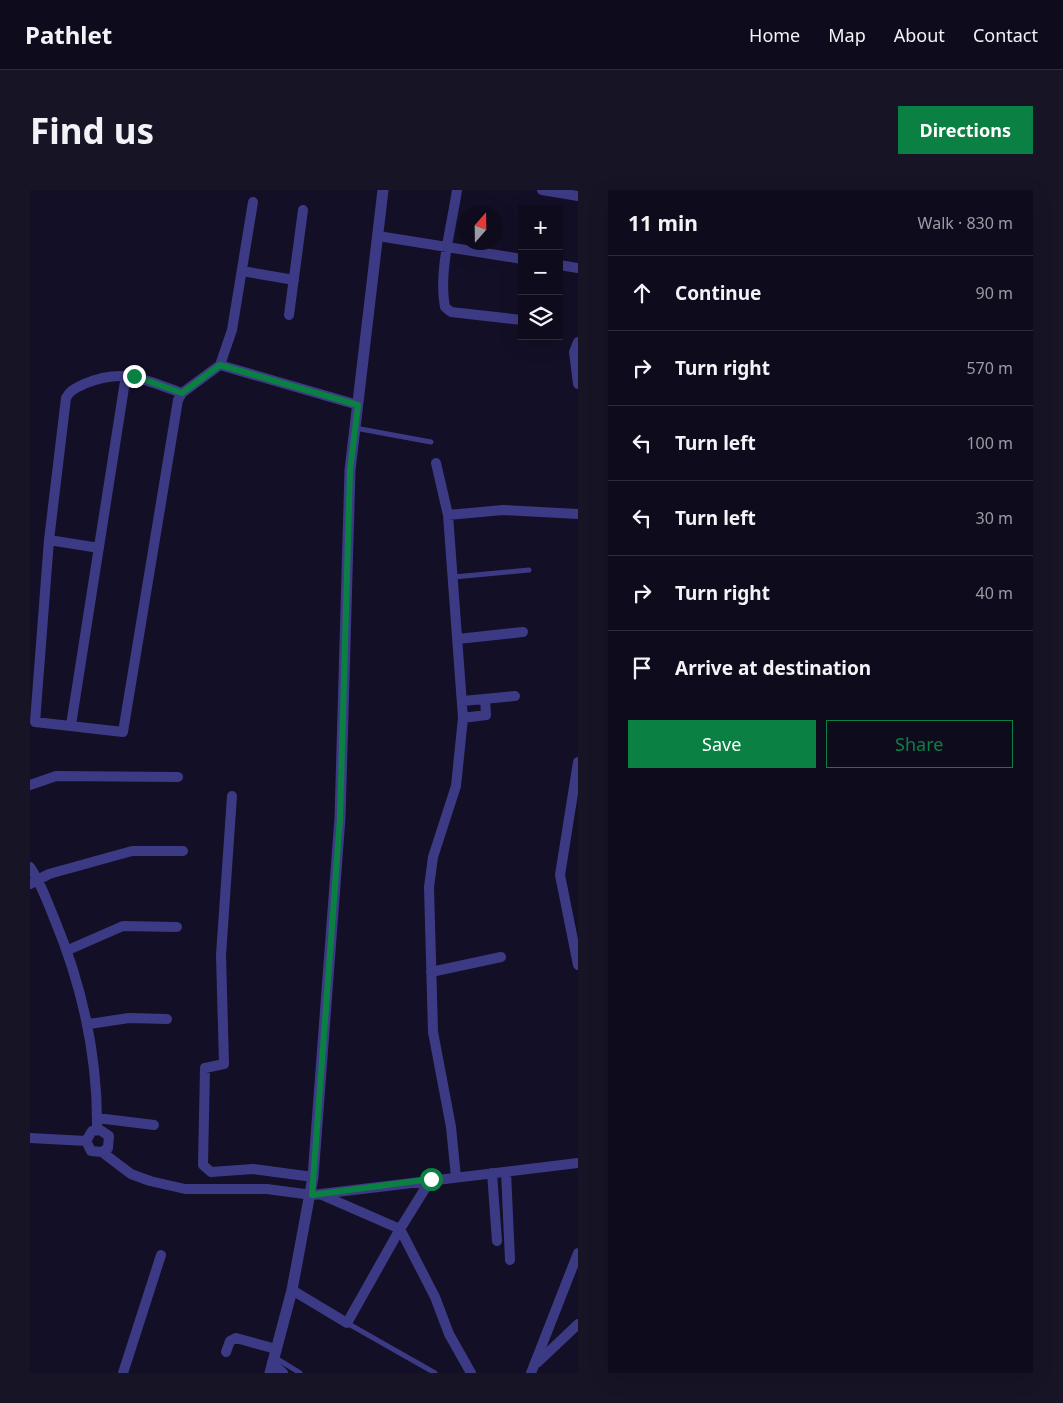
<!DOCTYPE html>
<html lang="en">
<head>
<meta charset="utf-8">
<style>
  :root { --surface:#0e0b1c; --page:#171425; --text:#f1f3f6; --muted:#9b9ba3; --line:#2e2b3b; --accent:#0b8043 }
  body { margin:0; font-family:"Noto Sans",sans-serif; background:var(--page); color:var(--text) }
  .controls { position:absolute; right:15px; top:15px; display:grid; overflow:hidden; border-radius:0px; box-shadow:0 5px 20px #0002 }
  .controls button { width:45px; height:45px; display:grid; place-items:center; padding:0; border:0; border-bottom:1px solid var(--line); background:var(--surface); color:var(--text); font:25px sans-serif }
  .compass { position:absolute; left:428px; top:15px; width:45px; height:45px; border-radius:50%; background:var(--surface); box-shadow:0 5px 20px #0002; rotate:20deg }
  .stop { position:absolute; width:15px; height:15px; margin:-11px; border:4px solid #0b8043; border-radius:50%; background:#fff }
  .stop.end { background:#0b8043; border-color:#fff; box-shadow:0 1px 5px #0008 }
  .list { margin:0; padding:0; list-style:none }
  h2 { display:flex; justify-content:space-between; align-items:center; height:65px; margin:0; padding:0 20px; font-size:21px }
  h2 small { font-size:16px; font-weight:400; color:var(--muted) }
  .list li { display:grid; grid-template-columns:32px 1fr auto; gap:15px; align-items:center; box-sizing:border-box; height:75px; padding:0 20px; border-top:1px solid var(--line) }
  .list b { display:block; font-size:19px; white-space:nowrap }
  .list em { font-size:16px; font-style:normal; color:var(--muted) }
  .actions { display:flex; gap:10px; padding:15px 20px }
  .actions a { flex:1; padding:11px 0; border:1px solid var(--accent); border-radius:0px; text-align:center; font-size:18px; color:var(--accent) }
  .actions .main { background:var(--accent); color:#fff }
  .icon { flex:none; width:28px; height:28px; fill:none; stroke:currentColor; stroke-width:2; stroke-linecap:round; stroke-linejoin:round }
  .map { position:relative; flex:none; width:548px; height:1183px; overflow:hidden; border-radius:0px }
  header { display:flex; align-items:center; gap:30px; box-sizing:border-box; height:70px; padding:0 25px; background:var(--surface); border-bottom:1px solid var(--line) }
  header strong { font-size:24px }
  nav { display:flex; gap:28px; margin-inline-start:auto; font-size:18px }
  .intro { display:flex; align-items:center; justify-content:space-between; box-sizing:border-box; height:120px; padding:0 30px }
  h1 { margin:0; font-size:35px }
  .button { padding:12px 22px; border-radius:0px; background:var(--accent); color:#fff; font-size:18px; font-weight:700 }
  main { display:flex; gap:30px; padding:0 30px }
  aside { flex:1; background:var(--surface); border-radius:0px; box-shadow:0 5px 20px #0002 }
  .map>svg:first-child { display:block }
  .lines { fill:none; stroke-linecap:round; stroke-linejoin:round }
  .service { stroke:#3d3a85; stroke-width:5 }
  .minor { stroke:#3d3a85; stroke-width:10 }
  .tertiary { stroke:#3d3a85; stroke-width:11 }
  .route { stroke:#0b8043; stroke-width:6 }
</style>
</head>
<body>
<header>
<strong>Pathlet</strong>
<nav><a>Home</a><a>Map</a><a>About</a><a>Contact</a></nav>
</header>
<div class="intro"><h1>Find us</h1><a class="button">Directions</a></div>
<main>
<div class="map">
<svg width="548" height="1183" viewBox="0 0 548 1183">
  <rect width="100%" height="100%" fill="#130f26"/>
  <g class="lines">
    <path class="service" d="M325 238 401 252
      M424 387 499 380
      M317 1133 405 1183
      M244 1167 270 1183"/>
    <path class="minor" d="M427 0C422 35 408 83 415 117L421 122 492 130
      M512 0 548 6
      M348 46 492 69
      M529 75 548 78
      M212 81 264 90
      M259 125 273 20
      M548 152 544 162 548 194
      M190 175 328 215
      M152 203C114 190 94 177 54 194 46 198 40 200 36 208L19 350 5 532 93 542 148 210 152 203 190 175 202 140 223 12
      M406 273 418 325 433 528 426 596 403 667 399 697 403 842 421 937 426 987
      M418 325 473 320 548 324
      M19 350 69 358
      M428 449 493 442
      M433 511 485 506
      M433 528 456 525 455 509
      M41 535 96 185
      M548 572 530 685 548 775
      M0 595 26 586 148 587
      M202 606 191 765 194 874 175 878 173 975 181 982 223 979 283 987
      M0 677C11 693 17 711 24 728 52 795 68 867 67 940
      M0 694 19 684 102 661H153
      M38 760 93 736 147 737
      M401 782 471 767
      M59 834 99 828 137 829
      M67 928 124 935
      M0 948 56 951
      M72 962 78 958 79 946 70 940 62 941 56 951 61 961 72 962 101 984 120 991 155 999H237L282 1005 548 973
      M476 982 480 1070
      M462 983 467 1051
      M292 1005 370 1039 401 989
      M370 1039 405 1107 419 1144 441 1183
      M262 1100 317 1133 370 1039
      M196 1162 200 1151 206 1148 246 1159
      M242 1173 253 1183
      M507 1173 548 1134
      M93 1183 131 1065
      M501 1183 548 1063"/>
    <path class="tertiary" d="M240 1183 262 1100 283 987 310 628 320 280 353 0"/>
  </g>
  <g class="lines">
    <path class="route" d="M104 186 152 203 190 175 328 215 320 280 310 628 282 1005 401 989"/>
  </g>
</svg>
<div class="controls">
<button>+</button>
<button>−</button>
<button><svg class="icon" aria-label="layers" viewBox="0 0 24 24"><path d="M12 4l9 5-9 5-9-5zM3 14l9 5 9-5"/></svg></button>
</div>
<svg class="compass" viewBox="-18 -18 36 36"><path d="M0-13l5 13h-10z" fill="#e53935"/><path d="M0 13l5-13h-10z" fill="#9b9ba3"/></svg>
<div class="stop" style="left:401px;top:989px"></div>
<div class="stop end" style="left:104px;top:186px"></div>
</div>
<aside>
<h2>11 min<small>Walk · 830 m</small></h2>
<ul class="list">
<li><svg class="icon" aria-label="ahead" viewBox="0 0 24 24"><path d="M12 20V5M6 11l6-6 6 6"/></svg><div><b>Continue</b></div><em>90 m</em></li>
<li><svg class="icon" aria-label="right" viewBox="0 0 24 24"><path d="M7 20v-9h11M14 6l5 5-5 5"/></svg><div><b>Turn right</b></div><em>570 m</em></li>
<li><svg class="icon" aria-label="left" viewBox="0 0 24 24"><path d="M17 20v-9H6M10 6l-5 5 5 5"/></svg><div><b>Turn left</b></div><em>100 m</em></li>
<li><svg class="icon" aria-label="left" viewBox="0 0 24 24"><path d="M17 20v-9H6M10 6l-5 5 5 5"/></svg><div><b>Turn left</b></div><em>30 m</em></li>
<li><svg class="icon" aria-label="right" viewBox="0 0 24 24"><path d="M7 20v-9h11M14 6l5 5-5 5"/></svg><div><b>Turn right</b></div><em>40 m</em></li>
<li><svg class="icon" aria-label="arrive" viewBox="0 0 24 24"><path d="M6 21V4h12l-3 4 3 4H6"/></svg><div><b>Arrive at destination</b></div></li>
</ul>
<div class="actions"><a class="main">Save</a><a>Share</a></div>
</aside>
</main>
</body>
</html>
